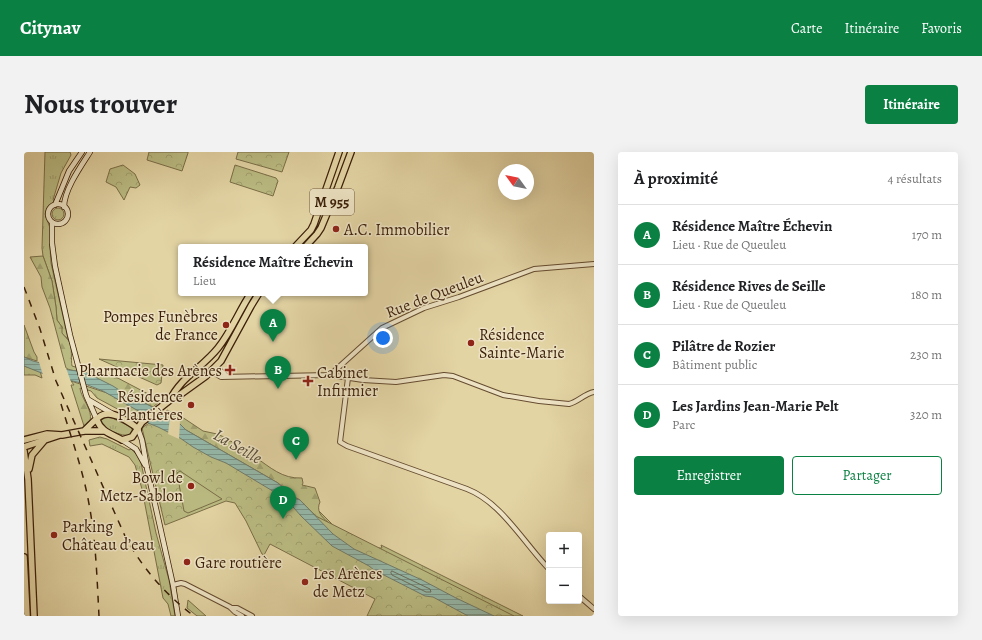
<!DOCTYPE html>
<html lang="fr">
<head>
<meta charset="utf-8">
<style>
  :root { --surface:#fff; --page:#f2f2f2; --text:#202124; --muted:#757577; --line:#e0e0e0; --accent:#0b8043 }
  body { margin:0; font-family:Alegreya,serif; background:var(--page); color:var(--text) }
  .controls { position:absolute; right:12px; bottom:12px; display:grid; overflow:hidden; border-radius:4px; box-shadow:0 4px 16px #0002 }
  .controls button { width:36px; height:36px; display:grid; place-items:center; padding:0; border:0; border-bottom:1px solid var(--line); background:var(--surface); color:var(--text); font:20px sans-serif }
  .compass { position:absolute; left:474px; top:12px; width:36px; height:36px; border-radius:50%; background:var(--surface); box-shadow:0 4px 16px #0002; rotate:303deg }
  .you { position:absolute; left:359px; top:186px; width:14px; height:14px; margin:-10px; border:3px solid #fff; border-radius:50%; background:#1a73e8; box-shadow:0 0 0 6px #1a73e833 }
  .badge { display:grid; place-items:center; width:26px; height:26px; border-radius:50%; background:var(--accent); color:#fff; font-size:13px; font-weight:700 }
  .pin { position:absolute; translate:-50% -33px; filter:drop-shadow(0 1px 2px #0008) }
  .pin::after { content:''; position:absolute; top:21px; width:14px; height:12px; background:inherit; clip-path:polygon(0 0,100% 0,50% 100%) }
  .popup { position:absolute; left:154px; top:92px; width:190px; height:52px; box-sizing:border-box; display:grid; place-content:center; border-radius:4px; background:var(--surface); filter:drop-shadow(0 1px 3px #0005); font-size:13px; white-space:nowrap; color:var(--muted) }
  .popup b { font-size:15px; color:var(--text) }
  .popup::after { content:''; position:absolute; left:50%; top:100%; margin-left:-8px; border:8px solid transparent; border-top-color:var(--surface) }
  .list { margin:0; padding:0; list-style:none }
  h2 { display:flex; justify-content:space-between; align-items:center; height:52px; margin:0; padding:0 16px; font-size:17px }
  h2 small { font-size:13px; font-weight:400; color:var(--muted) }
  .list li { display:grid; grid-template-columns:26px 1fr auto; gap:12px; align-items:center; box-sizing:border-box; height:60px; padding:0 16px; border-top:1px solid var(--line) }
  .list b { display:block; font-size:15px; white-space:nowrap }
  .list p { margin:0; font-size:13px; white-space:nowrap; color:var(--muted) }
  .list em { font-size:13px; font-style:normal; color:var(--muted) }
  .actions { display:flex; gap:8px; padding:12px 16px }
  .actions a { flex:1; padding:9px 0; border:1px solid var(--accent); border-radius:4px; text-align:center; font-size:14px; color:var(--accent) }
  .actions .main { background:var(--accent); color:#fff }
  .map { position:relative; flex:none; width:570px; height:464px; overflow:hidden; border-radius:4px }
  header { display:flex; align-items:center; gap:24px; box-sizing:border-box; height:56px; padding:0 20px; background:var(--accent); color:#fff }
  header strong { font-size:19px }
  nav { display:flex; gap:22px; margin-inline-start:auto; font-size:14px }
  .intro { display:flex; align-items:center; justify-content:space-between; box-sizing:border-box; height:96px; padding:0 24px }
  h1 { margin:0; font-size:28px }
  .button { padding:10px 18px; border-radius:4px; background:var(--accent); color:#fff; font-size:14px; font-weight:700 }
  main { display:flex; gap:24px; padding:0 24px }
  aside { flex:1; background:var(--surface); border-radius:4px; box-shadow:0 4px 16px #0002 }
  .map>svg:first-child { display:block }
  .grass { fill:url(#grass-tufts); stroke:#7a6d46 }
  .forest { fill:url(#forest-firs); stroke:#7a6d46 }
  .park { fill:url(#park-crowns); stroke:#7a6d46 }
  .pitch { fill:#babb82; stroke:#7a6d46 }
  .water { fill:url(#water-rules); stroke:#717b69 }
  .pier { fill:#e3d4a4 }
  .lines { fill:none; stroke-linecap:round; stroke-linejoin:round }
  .shore { stroke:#686c59; stroke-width:1 }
  .tertiary-casing { stroke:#654c30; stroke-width:6 }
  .secondary-casing { stroke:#3b1f09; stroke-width:6 }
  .primary-casing { stroke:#3b1f09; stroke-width:8 }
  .tertiary { stroke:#ede3c4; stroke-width:4 }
  .secondary { stroke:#ede3c4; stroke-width:4.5 }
  .primary { stroke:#e3d4a4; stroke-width:5.5 }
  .rail { stroke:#3b1f09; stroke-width:1.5; stroke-dasharray:7 7; stroke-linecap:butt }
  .poi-dot { fill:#8f2418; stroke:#ede3c4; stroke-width:1.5 }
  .labels { text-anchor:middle; stroke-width:3; stroke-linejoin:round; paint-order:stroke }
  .shield { fill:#ede3c4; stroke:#705a41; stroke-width:1 }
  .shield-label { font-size:15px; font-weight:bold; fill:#3b1f09 }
  .poi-label { font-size:16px; fill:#3b1f09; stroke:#ede3c4; text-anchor:start }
  .street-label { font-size:16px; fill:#3b1f09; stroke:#ede3c4 }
  .water-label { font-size:17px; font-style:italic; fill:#564d39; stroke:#ede3c4 }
</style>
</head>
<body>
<header>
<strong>Citynav</strong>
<nav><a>Carte</a><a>Itinéraire</a><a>Favoris</a></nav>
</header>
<div class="intro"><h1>Nous trouver</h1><a class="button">Itinéraire</a></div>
<main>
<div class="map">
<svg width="570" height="464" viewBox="0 0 570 464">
  <defs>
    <pattern id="grass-tufts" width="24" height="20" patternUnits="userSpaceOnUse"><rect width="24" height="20" fill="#babb82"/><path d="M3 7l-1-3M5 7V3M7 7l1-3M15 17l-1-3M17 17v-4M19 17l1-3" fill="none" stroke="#a1a06f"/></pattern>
    <pattern id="forest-firs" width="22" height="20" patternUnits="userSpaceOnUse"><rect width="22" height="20" fill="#babb82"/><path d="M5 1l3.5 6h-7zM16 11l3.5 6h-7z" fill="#a1a06f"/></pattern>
    <pattern id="park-crowns" width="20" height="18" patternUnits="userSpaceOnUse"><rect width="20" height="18" fill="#babb82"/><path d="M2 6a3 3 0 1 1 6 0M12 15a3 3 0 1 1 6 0" fill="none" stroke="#a1a06f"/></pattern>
    <pattern id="water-rules" width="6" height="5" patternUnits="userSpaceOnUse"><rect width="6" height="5" fill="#95b8a9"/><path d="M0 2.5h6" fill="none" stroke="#7b9588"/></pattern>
  </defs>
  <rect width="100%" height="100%" fill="#e3d4a4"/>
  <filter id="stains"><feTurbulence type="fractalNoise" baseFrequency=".005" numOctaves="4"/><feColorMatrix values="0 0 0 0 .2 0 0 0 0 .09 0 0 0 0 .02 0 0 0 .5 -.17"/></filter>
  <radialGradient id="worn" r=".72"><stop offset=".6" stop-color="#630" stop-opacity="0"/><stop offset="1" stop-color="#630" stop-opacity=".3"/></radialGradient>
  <path class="grass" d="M21 0H46L47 3 37 21 29 48 31 49 23 56 21 62 26 76V96L27 111 44 187 37 181 38 175 33 168 32 155 28 129 19 104 18 96Z
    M28 62a6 6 0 1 1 12 0a6 6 0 1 1-12 0Z
    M82 265 88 266 107 275 109 280 106 283C98 285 79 277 76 269Z
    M76 285 83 287 105 298 107 297 116 306 132 381 145 428 151 464H147L144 452 139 446 118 337 111 313 105 305 78 292 66 294 65 288Z
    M295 359 312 376 353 396H358L357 393 499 464H461L285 363Z
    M164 448 182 464H173L163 456Z"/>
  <path class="forest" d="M19 104 28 129 32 155 33 168 38 175V181C40 184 44 187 46 191 48 194 47 209 48 214L72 221 88 223 130 245 135 250 129 255C106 245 85 233 63 221 56 218 48 220 42 216L26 156 18 135 17 125 6 105Z
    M0 173 10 200 13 205V209L0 205Z
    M0 214 16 219 18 226 11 223H0Z
    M47 229 83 241 114 258 120 263 113 267H112L73 246 67 239 56 236C57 247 71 260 65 271L60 274 47 233H50Z
    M143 258 158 265 179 279 193 282 200 285V288L203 290 207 289C214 297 222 299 231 305 246 315 258 327 278 326L279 331 278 333 291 336 296 350C292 358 297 365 304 370H298L276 348 270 345 254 331 162 278 155 271 147 269 139 262Z"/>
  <path class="park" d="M125 0H164V1L158 19 123 8Z
    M214 0H265L258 20 212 7Z
    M99 13 111 22 116 33 112 36 106 35 100 48 92 35 82 30 86 17Z
    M211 13 252 26 254 29 249 44 206 30Z
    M75 207 139 213 137 231 133 233Z
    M131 267 257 338 266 351 490 464H343L351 447 246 392 240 403 238 402 222 369 211 351 202 349 141 373 118 276Z"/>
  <path class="pitch" d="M156 319 198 347 164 361 160 359 153 321Z"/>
  <path class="water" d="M0 205 9 209 45 218 61 220 89 234 103 243 111 246 132 257 141 265 155 271 162 278 254 331 270 345 276 348 309 382 330 397 398 428 432 446 470 464H444L409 445 401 444 350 418 345 414 308 394 277 364 262 347 202 311 187 305 169 295 156 286 134 275 124 271 118 261 79 239 61 232 20 222 0 214Z"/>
  <path class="pier" d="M14 207 42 216 47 230 19 223Z
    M146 265 156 270 155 287 144 282Z"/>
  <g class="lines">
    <path class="shore" d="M368 419 406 437 407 440H402L368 423 367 421Z"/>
    <g class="tertiary-casing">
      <path id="tertiary" d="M192 215 203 224
        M187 219 197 225 306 223 339 228 372 230 420 223 429 224 479 243 515 249 545 252C554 250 560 242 570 240
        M306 223 358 176 400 156 435 145 510 117 570 112
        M324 226 316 290 323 294 443 337C477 350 500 391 525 417
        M149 433 157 431 161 432 206 455 211 460 218 464
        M555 444 570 457
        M207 456H213L228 464"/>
    </g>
    <g class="secondary-casing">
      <path id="secondary" d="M24 62a10 10 0 1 1 20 0a10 10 0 1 1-20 0Z
        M31 53 45 19 58 0
        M40 55C40 38 57 14 66 0
        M28 70V91L31 114 46 183 62 243 73 268
        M65 248 89 262
        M114 277 118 288 123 316 149 433 154 464
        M98 288 112 297 121 313"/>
    </g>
    <g class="primary-casing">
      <path id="primary" d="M271 95 287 78 290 72 315 0
        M281 95 293 82 297 76 314 35 327 0
        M146 248C157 225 178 216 194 196 207 180 215 159 227 141
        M73 268C77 280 88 282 98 288L108 285 118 270 146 248 157 242 182 224 197 209 227 154 235 141
        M60 279C74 266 78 256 98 266 104 270 109 272 114 277
        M0 288 23 282 38 283 60 279H80
        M0 295 36 283
        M0 299 4 327 10 464
        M5 317 8 303 20 289
        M0 405 3 464"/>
    </g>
    <use href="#tertiary" class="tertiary"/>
    <use href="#secondary" class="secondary"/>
    <use href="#primary" class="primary"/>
    <path class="rail" d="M0 135 16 177 32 229 101 384C118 416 141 442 170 464
      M37 252C47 285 59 318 65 352 72 389 73 427 75 464"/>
  </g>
  <g class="poi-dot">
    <circle cx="312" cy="77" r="4"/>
    <circle cx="202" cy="173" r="4"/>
    <circle cx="447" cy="191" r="4"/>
    <path d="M204 212h4v4h4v4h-4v4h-4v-4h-4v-4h4z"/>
    <path d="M282 223h4v4h4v4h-4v4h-4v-4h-4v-4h4z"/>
    <circle cx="167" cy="253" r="4"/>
    <circle cx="167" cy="334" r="4"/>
    <circle cx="30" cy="383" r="4"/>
    <circle cx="163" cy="410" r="4"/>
    <circle cx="281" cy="430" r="4"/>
  </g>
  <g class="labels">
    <rect class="shield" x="286" y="37" width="44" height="26" rx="3"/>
    <g class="shield-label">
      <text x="308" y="55">M 955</text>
    </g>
    <g class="poi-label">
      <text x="320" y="83">A.C. Immobilier</text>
      <text x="194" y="170" text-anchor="end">Pompes Funèbres<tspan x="194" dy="18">de France</tspan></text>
      <text x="455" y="188">Résidence<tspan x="455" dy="18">Sainte-Marie</tspan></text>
      <text x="198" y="224" text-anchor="end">Pharmacie des Arènes</text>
      <text x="293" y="226">Cabinet<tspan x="293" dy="18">Infirmier</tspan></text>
      <text x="159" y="250" text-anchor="end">Résidence<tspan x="159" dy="18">Plantières</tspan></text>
      <text x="159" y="331" text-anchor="end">Bowl de<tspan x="159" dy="18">Metz-Sablon</tspan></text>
      <text x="38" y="380">Parking<tspan x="38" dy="18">Château d’eau</tspan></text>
      <text x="171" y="416">Gare routière</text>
      <text x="289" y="427">Les Arènes<tspan x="289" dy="18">de Metz</tspan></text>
    </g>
    <g class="street-label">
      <text transform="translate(410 142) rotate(-21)" y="6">Rue de Queuleu</text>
    </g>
    <g class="water-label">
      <text transform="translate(214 294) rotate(30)" y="6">La Seille</text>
    </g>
  </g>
  <rect width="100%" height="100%" filter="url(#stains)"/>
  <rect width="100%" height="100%" fill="url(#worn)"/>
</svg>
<div class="controls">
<button>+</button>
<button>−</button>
</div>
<svg class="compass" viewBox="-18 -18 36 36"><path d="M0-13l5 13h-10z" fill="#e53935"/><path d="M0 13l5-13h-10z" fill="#757577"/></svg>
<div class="you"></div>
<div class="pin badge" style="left:249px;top:190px">A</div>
<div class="popup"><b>Résidence Maître Échevin</b>Lieu</div>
<div class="pin badge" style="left:254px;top:237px">B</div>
<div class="pin badge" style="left:272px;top:308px">C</div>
<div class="pin badge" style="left:259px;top:367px">D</div>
</div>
<aside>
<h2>À proximité<small>4 résultats</small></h2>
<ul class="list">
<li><span class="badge">A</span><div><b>Résidence Maître Échevin</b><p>Lieu · Rue de Queuleu</p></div><em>170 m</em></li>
<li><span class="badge">B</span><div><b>Résidence Rives de Seille</b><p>Lieu · Rue de Queuleu</p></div><em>180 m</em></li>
<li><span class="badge">C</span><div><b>Pilâtre de Rozier</b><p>Bâtiment public</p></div><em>230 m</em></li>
<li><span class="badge">D</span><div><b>Les Jardins Jean-Marie Pelt</b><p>Parc</p></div><em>320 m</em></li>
</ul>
<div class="actions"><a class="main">Enregistrer</a><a>Partager</a></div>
</aside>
</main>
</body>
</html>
